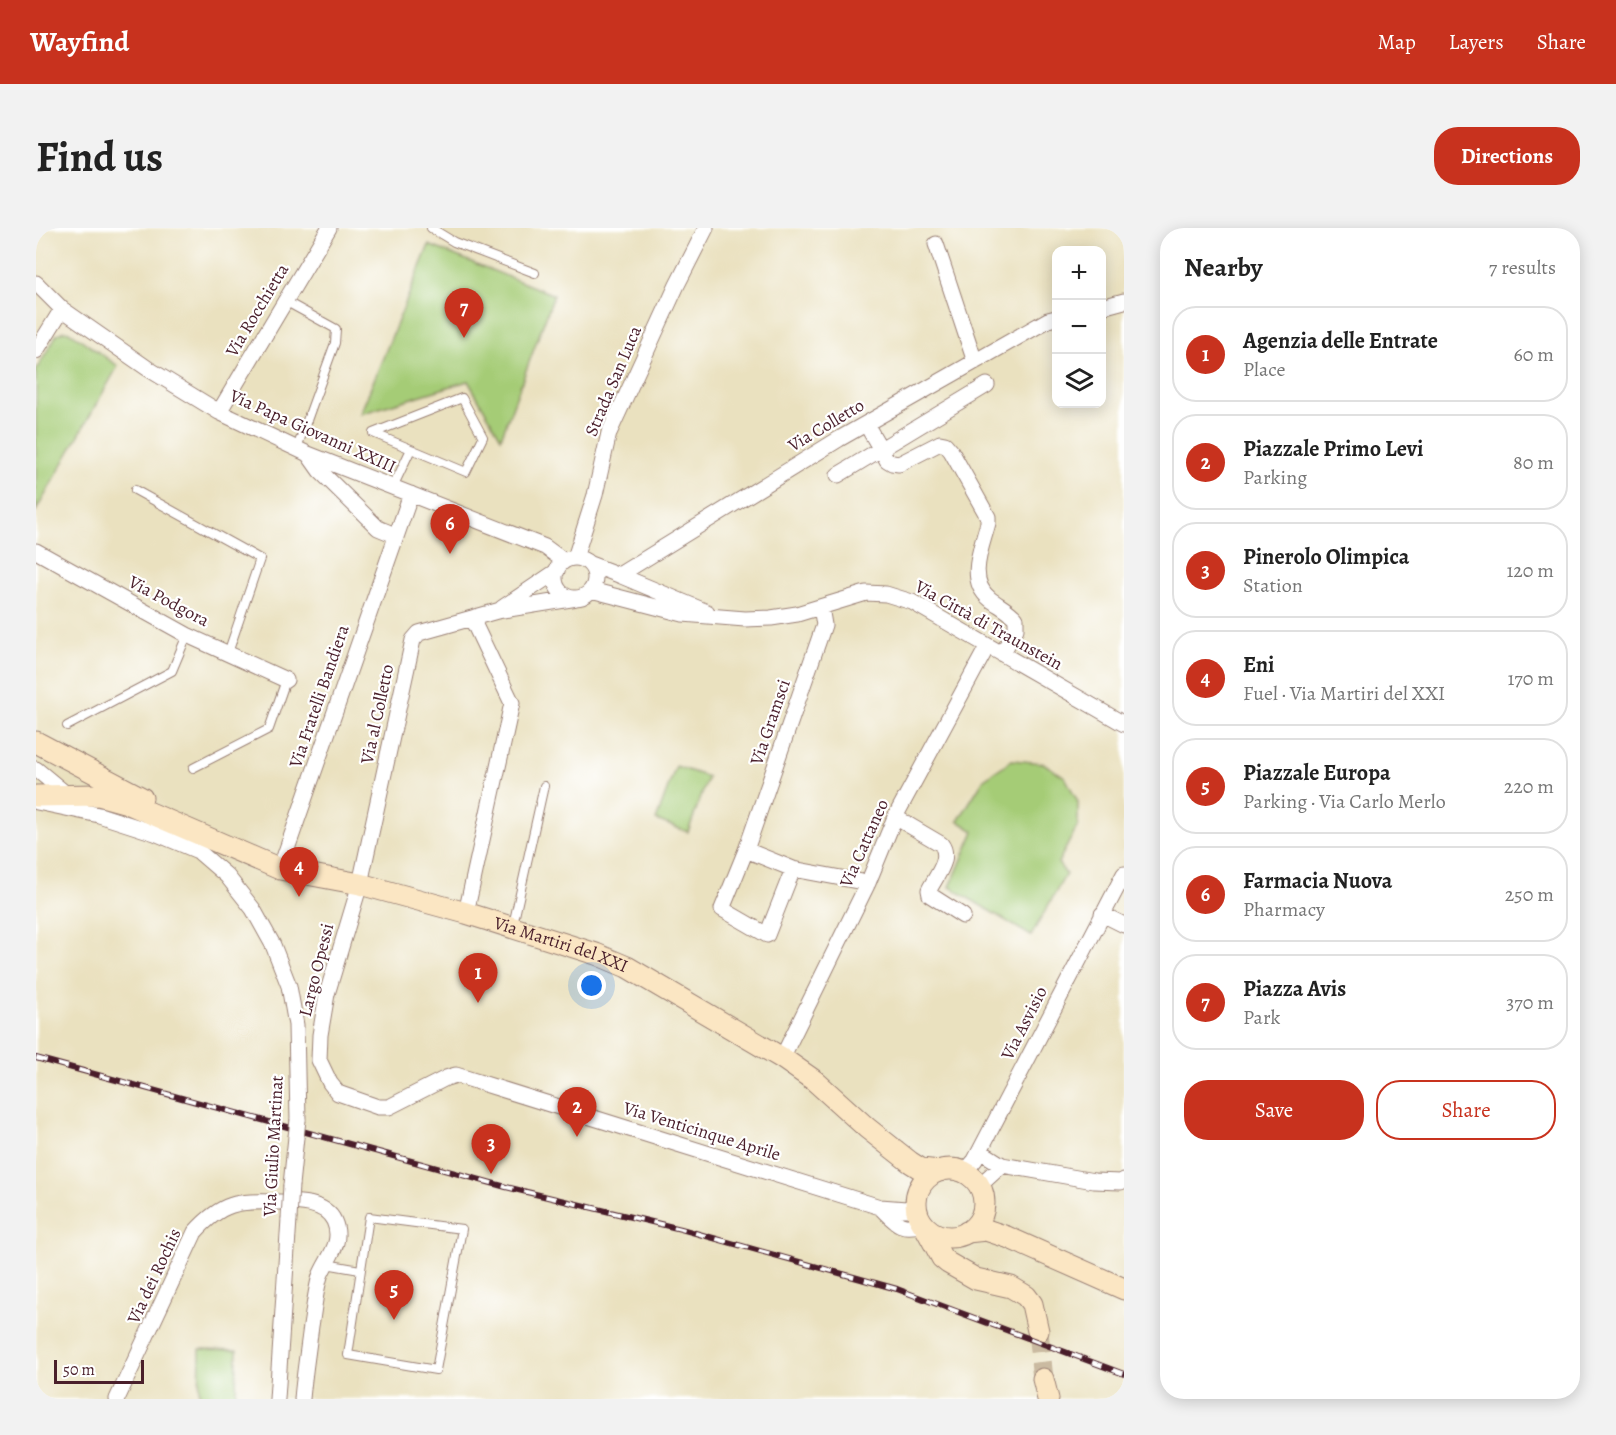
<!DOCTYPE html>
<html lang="en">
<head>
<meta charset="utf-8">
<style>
  :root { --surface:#fff; --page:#f2f2f2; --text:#222; --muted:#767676; --line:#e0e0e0; --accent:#c8321e }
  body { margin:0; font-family:Alegreya,serif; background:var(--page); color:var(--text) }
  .controls { position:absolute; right:18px; top:18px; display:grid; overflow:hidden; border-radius:12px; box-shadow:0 3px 15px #0003 }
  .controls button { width:54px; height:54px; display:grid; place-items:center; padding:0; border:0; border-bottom:2px solid var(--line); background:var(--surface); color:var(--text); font:30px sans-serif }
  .scale { position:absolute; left:18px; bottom:15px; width:90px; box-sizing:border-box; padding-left:6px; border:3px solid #4a1f2b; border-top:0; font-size:16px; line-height:21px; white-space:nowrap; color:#4a1f2b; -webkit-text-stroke:4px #fff; paint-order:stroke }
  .you { position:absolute; left:556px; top:758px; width:21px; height:21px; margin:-15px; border:4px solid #fff; border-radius:50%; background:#1a73e8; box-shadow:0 0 0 9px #1a73e833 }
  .badge { display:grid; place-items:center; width:39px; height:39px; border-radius:50%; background:var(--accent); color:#fff; font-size:20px; font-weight:700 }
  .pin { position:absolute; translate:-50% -50px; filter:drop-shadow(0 2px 3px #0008) }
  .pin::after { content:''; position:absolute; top:32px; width:21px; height:18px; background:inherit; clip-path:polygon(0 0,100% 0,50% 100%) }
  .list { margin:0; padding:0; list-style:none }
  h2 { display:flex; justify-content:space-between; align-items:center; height:78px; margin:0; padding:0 24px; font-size:26px }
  h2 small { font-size:20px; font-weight:400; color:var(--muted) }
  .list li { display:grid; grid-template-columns:39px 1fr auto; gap:18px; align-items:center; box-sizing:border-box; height:96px; margin:0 12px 12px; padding:0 12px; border:2px solid var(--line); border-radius:24px }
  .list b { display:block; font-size:22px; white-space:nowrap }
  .list p { margin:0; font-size:20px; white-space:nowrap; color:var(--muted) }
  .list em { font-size:20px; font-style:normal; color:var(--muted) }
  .actions { display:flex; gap:12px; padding:18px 24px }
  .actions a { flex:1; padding:14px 0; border:2px solid var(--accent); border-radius:24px; text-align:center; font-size:21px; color:var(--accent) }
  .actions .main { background:var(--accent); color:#fff }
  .icon { flex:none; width:33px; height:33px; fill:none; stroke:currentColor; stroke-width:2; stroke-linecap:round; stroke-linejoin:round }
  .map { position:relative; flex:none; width:1088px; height:1171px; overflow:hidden; border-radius:24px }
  header { display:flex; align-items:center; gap:36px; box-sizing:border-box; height:84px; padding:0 30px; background:var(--accent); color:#fff }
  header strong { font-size:28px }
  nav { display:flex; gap:33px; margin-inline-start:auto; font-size:21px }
  .intro { display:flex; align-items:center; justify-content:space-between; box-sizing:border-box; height:144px; padding:0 36px }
  h1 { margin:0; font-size:42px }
  .button { padding:15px 27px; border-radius:24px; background:var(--accent); color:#fff; font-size:21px; font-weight:700 }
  main { display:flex; gap:36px; padding:0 36px }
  aside { flex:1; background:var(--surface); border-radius:24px; box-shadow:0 3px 15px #0003 }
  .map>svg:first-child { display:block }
  .green { fill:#a5cc76; stroke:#787650; stroke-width:1.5 }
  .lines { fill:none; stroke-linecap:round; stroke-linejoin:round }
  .secondary-tunnel { stroke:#cabaa1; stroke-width:21; stroke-dasharray:21 10; stroke-linecap:butt }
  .lane-casing { stroke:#9a8075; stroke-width:10 }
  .street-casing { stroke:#9a8075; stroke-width:17 }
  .secondary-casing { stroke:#9a8075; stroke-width:23 }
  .lane { stroke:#fff; stroke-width:8 }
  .street { stroke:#fff; stroke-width:15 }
  .secondary { stroke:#fbe6c3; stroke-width:21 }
  .rail-casing { stroke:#4a1f2b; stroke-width:6 }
  .rail { stroke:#fff; stroke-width:4; stroke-dasharray:11; stroke-linecap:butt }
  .street-bridge-casing { stroke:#9a8075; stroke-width:17; stroke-linecap:butt }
  .street-bridge { stroke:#fff; stroke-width:15 }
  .labels { text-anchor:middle; stroke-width:4.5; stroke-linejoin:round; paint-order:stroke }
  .street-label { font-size:18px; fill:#4a1f2b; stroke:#fff }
</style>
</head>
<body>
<header>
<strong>Wayfind</strong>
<nav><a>Map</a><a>Layers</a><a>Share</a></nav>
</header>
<div class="intro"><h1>Find us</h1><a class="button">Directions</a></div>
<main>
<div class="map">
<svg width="1088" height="1171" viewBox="0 0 1088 1171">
  <rect width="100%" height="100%" fill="#fff"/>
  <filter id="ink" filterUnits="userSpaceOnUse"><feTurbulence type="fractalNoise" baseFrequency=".0167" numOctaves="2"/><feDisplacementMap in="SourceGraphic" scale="12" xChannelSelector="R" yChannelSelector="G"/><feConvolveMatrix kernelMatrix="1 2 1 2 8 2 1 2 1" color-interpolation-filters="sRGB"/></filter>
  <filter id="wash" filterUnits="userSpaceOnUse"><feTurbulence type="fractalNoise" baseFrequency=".008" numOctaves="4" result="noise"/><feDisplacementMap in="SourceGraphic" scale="24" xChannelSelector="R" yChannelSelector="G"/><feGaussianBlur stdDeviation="1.35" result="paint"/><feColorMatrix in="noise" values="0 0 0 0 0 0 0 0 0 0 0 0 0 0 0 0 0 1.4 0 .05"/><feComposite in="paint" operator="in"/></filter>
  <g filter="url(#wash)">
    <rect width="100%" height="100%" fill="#eae1bf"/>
    <path class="green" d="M393 17 518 67 465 210 432 153 324 186Z
      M28 103 34 104 82 138 0 283V143L21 106Z
      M976 532 1007 535 1029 549 1042 574V597L1022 635 1030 646 995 708 914 659 938 603 922 593 948 551Z
      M640 538 672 549 652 604 620 592Z
      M164 1121 201 1122 200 1171H163Z"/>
  </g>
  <g filter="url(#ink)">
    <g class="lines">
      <path class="secondary-tunnel" d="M1002 1103 1007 1151"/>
      <g class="lane-casing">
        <path id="lane" d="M395 0 418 14 499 45
          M249 73 300 101 299 115 261 220
          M357 259 375 221 337 205 426 170 447 209 430 244 375 221
          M99 262 224 331 192 425
          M31 498 136 443 151 407
          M157 540 233 501 250 452
          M477 697 508 558
          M333 989 426 1001 400 1142 312 1127Z
          M290 1036 324 1042"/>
      </g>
      <g class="street-casing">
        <path id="street" d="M900 16 939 134
          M0 55 26 81 111 140 183 184 272 226 509 319 528 333
          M1066 79 1088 73
          M0 123 26 81
          M183 184 293 0
          M830 196 851 232 856 235 863 236 904 215 909 216 915 223 952 289V295C946 319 930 352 954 371 963 378 973 382 980 391V401L966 426
          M272 226 284 243 342 300 359 307
          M802 247 951 157
          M0 323 151 407 250 452
          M539 330 559 267 573 205 641 57 670 0
          M519 350a20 20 0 1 1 40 0a20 20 0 1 1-40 0Z
          M554 336 583 347 671 384
          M583 347 803 211 1012 92 1020 90
          M555 362 647 386 709 391 735 390 761 386 830 365 850 366 876 374 1088 496
          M541 370 461 383 383 405 377 412 324 656 291 766 284 807 283 832 294 855 302 865 342 879H353L410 850 420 847 844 979 870 981 880 977
          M785 379 788 397 710 622 757 641 832 655
          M466 380 521 343
          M0 541 35 570
          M1 574 63 587 119 605 162 623 191 648 217 681 237 717 253 758 260 797 262 892
          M859 589 905 616C916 630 900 648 893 662L894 667 927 688
          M710 622 686 681 731 707 757 641
          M244 641 375 266
          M430 685 476 475 436 391
          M1066 686 1088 697
          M746 830 832 655 859 589 951 419
          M944 923 966 937 1058 953 1085 954 1088 952
          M928 945 939 932 1088 646
          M255 957 260 909
          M943 958 966 937
          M844 979C859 994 864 1003 887 996
          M81 1171 159 1004C186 974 201 973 240 974 259 974 289 973 298 993 308 1015 291 1030 284 1048 279 1065 278 1081 275 1098 272 1122 268 1147 266 1171
          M241 1171 253 991"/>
      </g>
      <g class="secondary-casing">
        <g id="secondary">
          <path d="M0 514 106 570"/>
          <path id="s1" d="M0 568 62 567 91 575 244 641 324 656 430 685 560 726 591 739 746 830 779 853 831 900 874 934 885 941 903 943"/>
          <circle cx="914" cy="975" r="34"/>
          <path d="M889 999 906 1030 912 1035 940 1051 975 1059 990 1068 996 1076 1002 1103"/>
          <path d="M931 1004 950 1002 971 1009 1088 1061"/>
          <path d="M1007 1151 1012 1171"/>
        </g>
      </g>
      <use href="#lane" class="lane"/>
      <use href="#street" class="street"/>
      <use href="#secondary" class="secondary"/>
      <g class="rail-casing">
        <path id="rail" d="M0 830 470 959 645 1001 861 1061 1088 1146"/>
      </g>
      <use href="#rail" class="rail"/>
      <g class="street-bridge-casing">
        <path id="street-bridge" d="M260 909 262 892
          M253 991 255 957"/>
      </g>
      <use href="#street-bridge" class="street-bridge"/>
    </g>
  </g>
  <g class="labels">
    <g class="street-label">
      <text transform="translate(221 82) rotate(-59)" y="6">Via Rocchietta</text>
      <text transform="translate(577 153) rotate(-67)" y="6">Strada San Luca</text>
      <text transform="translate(790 197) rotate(-31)" y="6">Via Colletto</text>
      <text transform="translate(277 203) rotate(24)" y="6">Via Papa Giovanni XXIII</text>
      <text transform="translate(133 373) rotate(28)" y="6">Via Podgora</text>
      <text transform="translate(953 397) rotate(29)" y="6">Via Città di Traunstein</text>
      <text transform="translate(283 468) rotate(-71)" y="6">Via Fratelli Bandiera</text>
      <text transform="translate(341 486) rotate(-78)" y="6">Via al Colletto</text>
      <text transform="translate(734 494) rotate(-71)" y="6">Via Gramsci</text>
      <text transform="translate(828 615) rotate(-66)" y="6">Via Cattaneo</text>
      <text dy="6" stroke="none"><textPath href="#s1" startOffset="550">Via Martiri del XXI</textPath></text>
      <text transform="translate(280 742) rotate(-76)" y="6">Largo Opessi</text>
      <text transform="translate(988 795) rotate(-63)" y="6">Via Asvisio</text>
      <text transform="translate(666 903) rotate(17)" y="6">Via Venticinque Aprile</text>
      <text transform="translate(237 918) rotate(-87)" y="6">Via Giulio Martinat</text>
      <text transform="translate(118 1048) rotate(-65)" y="6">Via dei Rochis</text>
    </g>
  </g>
</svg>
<div class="controls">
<button>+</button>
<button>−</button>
<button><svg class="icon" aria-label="layers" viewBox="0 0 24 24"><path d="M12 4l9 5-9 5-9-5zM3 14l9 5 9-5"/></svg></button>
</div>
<div class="scale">50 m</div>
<div class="you"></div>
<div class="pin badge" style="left:442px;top:775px">1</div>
<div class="pin badge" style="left:541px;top:909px">2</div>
<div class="pin badge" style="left:455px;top:946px">3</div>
<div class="pin badge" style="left:263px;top:669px">4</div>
<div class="pin badge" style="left:358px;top:1092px">5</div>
<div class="pin badge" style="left:414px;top:326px">6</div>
<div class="pin badge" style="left:428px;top:110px">7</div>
</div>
<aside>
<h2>Nearby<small>7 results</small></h2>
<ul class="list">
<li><span class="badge">1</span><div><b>Agenzia delle Entrate</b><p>Place</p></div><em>60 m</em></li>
<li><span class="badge">2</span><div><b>Piazzale Primo Levi</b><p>Parking</p></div><em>80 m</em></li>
<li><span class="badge">3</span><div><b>Pinerolo Olimpica</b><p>Station</p></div><em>120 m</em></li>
<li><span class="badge">4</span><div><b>Eni</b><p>Fuel · Via Martiri del XXI</p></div><em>170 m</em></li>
<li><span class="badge">5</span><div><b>Piazzale Europa</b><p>Parking · Via Carlo Merlo</p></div><em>220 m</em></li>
<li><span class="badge">6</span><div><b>Farmacia Nuova</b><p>Pharmacy</p></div><em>250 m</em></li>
<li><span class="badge">7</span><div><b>Piazza Avis</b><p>Park</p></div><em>370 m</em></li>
</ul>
<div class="actions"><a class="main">Save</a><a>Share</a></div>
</aside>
</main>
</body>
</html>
